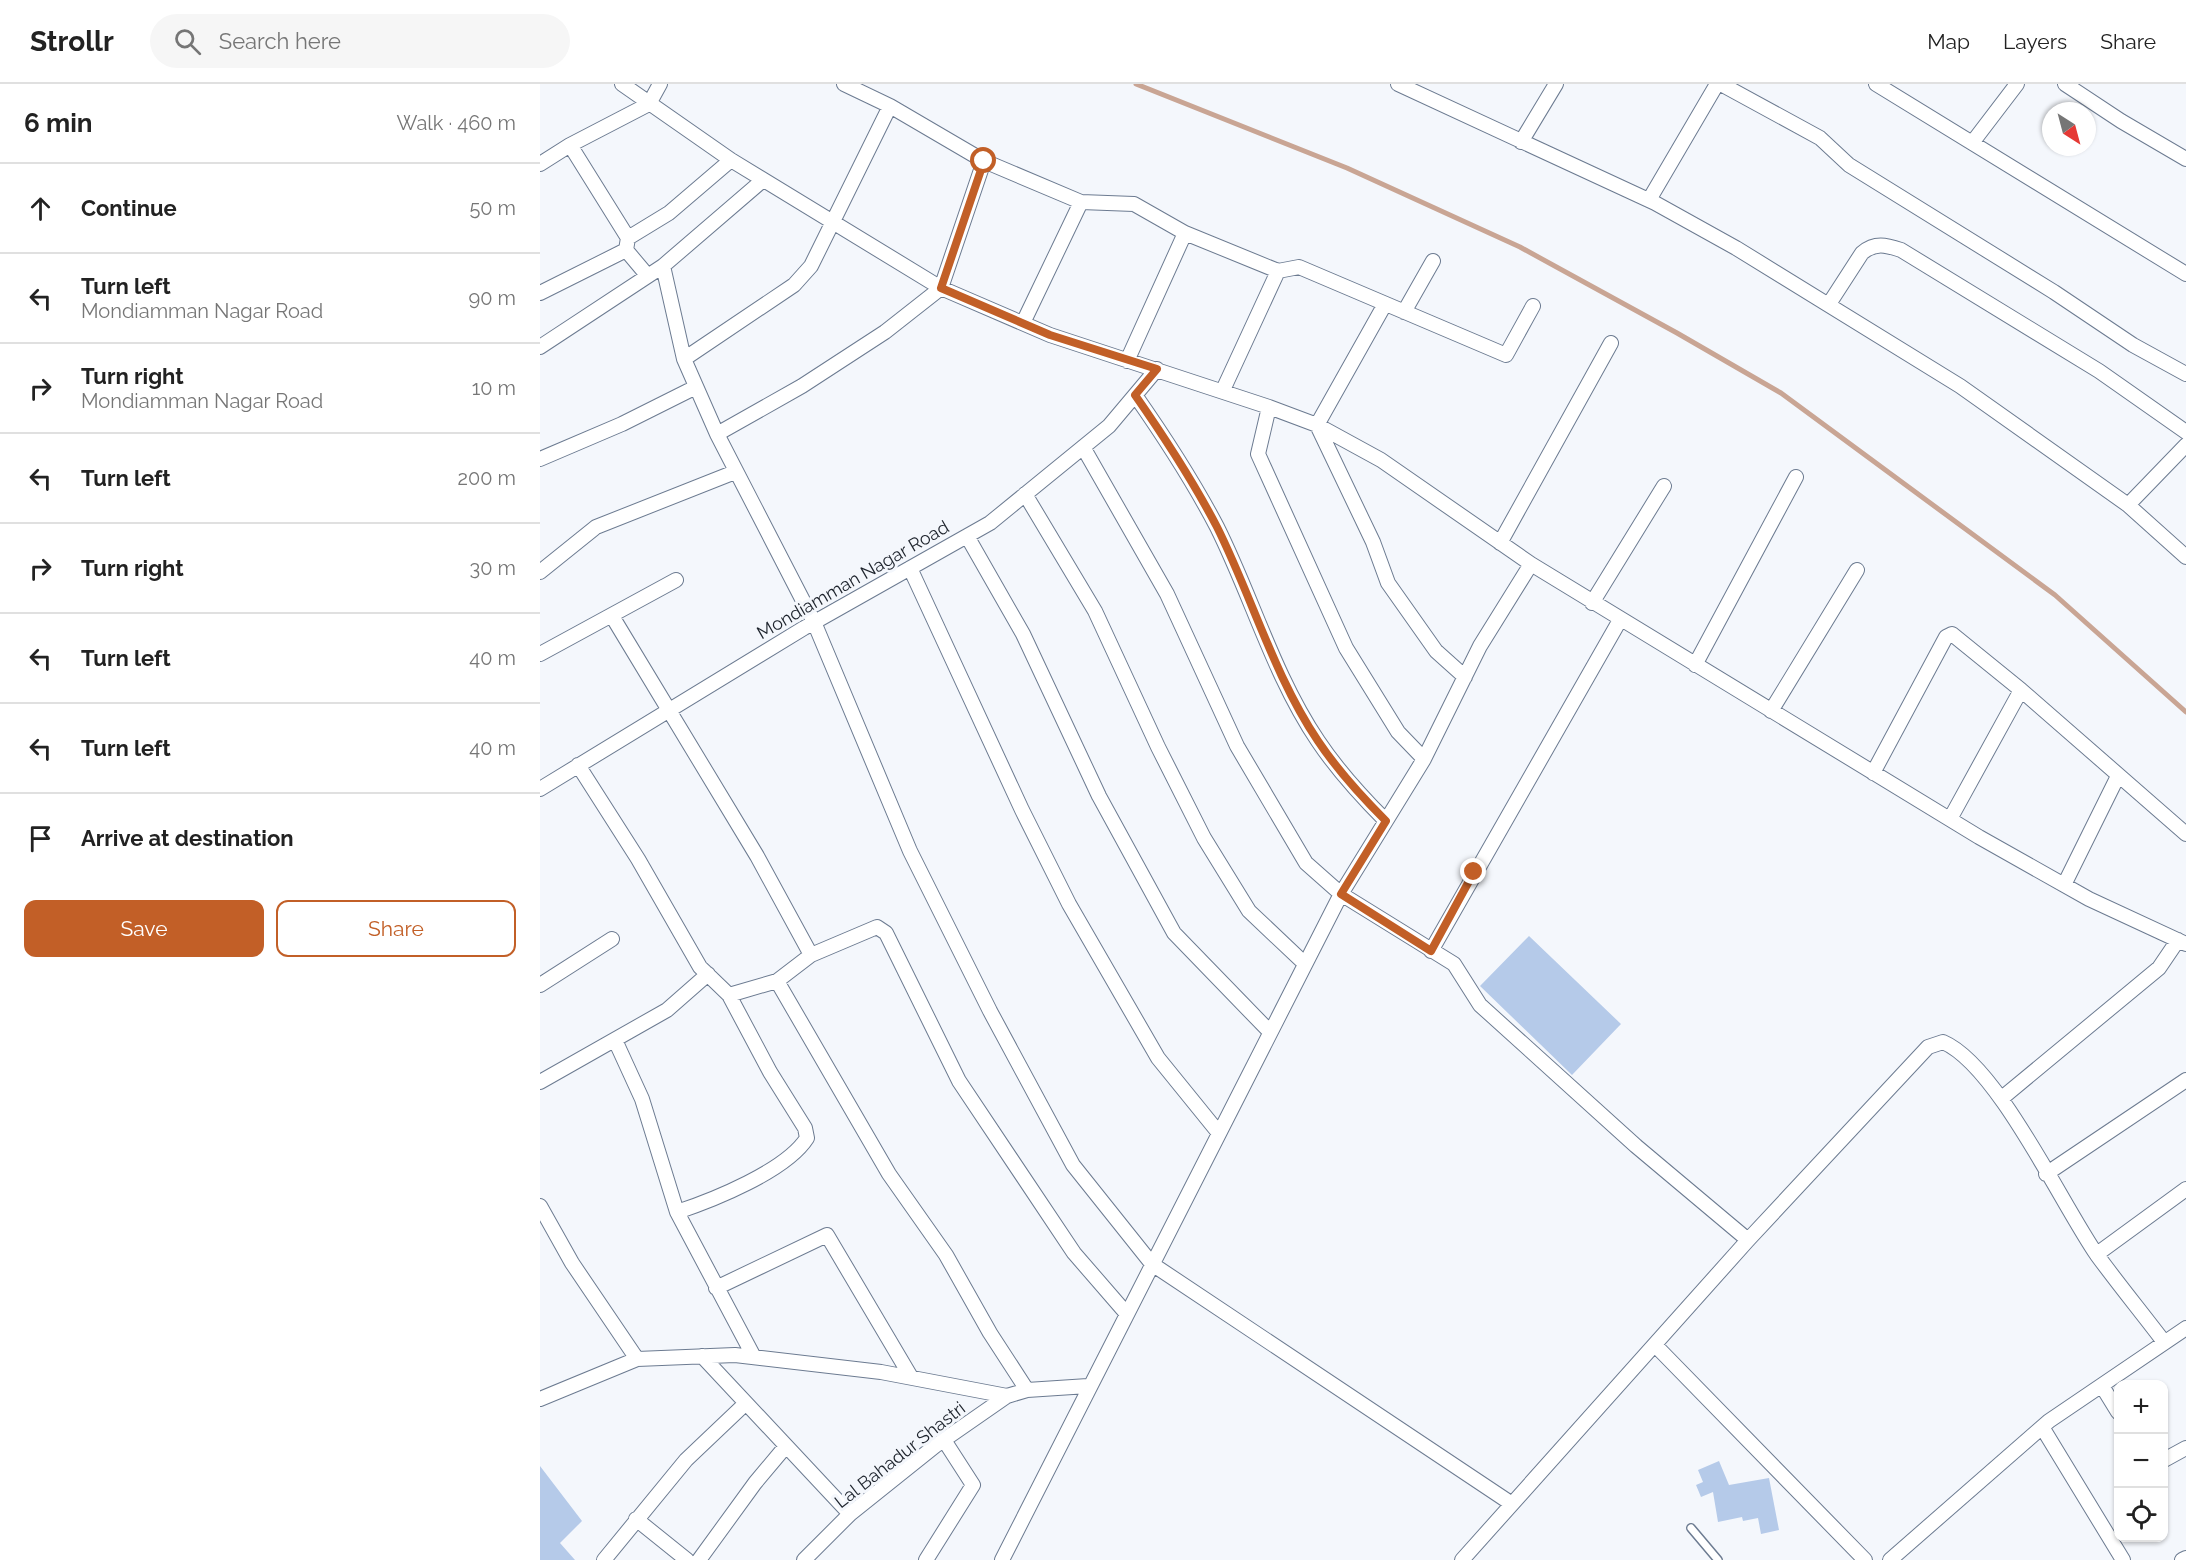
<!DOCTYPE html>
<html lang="en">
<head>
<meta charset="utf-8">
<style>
  :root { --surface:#fff; --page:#f6f6f6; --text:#222; --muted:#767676; --line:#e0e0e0; --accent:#c25f27 }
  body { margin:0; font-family:Raleway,sans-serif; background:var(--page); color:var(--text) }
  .controls { position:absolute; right:18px; bottom:18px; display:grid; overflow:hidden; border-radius:12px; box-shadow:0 2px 4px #0004 }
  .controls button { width:54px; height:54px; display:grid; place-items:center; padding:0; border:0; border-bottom:2px solid var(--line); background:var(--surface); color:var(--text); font:30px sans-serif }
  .compass { position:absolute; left:1502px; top:18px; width:54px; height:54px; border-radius:50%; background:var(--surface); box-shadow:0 2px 4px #0004; rotate:144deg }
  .stop { position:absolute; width:18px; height:18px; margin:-14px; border:4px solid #c25f27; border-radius:50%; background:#fff }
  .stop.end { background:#c25f27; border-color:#fff; box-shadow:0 2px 6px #0008 }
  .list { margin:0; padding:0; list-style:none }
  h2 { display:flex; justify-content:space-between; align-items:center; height:78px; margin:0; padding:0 24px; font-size:26px }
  h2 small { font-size:20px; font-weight:400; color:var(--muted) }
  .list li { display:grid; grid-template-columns:39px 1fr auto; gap:18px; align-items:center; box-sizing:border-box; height:90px; padding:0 24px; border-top:2px solid var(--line) }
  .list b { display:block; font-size:22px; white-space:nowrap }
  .list p { margin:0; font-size:20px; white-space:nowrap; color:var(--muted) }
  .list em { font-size:20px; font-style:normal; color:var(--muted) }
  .actions { display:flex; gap:12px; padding:18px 24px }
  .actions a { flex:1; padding:14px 0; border:2px solid var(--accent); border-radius:12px; text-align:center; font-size:21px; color:var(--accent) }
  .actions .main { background:var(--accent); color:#fff }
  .icon { flex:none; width:33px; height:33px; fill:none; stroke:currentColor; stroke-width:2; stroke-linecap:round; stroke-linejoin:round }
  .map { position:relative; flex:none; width:1646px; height:1476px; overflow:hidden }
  header { display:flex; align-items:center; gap:36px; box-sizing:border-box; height:84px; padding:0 30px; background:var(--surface); border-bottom:2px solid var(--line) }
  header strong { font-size:28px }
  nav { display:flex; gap:33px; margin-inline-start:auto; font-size:21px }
  .search { width:420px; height:54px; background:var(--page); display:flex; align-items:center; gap:15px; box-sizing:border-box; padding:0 21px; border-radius:33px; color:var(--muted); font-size:22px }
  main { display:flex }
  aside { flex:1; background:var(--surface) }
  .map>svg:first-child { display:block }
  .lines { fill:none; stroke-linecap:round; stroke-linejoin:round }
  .stream { stroke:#c9a594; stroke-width:5 }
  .building { fill:#b5cae9 }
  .service-casing { stroke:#6c7b91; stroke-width:10 }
  .minor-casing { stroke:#6c7b91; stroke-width:16 }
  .service { stroke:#fff; stroke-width:7 }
  .minor { stroke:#fff; stroke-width:14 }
  .route { stroke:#c25f27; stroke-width:8 }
  .labels { text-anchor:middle; stroke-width:6; stroke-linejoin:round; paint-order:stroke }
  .street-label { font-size:18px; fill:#1d232c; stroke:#f4f7fc }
</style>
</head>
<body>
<header>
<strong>Strollr</strong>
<div class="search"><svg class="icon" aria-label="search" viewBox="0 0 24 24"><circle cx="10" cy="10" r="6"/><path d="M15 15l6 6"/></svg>Search here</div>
<nav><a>Map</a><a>Layers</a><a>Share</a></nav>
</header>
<main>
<aside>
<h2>6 min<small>Walk · 460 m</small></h2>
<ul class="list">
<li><svg class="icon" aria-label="ahead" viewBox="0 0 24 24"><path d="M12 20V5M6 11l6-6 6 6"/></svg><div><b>Continue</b></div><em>50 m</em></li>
<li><svg class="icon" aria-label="left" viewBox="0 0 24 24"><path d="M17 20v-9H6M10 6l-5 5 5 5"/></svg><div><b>Turn left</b><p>Mondiamman Nagar Road</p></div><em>90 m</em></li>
<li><svg class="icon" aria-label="right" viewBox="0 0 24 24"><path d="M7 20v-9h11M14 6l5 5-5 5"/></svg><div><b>Turn right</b><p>Mondiamman Nagar Road</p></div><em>10 m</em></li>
<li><svg class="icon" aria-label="left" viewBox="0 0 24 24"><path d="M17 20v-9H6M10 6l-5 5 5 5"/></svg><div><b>Turn left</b></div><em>200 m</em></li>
<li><svg class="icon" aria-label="right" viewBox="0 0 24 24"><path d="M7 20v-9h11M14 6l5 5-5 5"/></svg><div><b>Turn right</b></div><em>30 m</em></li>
<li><svg class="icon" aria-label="left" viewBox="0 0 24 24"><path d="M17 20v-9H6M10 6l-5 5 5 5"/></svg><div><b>Turn left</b></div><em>40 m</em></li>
<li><svg class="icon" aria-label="left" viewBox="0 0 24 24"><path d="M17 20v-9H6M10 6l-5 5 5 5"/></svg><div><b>Turn left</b></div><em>40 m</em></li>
<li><svg class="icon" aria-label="arrive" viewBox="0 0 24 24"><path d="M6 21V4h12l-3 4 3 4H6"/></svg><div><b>Arrive at destination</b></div></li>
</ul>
<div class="actions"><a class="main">Save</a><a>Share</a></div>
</aside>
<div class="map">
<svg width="1646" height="1476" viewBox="0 0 1646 1476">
  <rect width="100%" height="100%" fill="#f4f7fc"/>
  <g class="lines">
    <path class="stream" d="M596 0 807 84 980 163 1137 249 1241 309 1515 511 1646 628"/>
  </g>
  <path class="building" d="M989 852 1081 940 1032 991 940 902Z
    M1179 1377 1189 1401 1229 1394 1239 1446 1221 1450 1218 1434 1203 1437 1202 1433 1178 1438 1173 1408 1161 1413 1156 1401 1163 1398 1158 1386Z
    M0 1382 42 1437 20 1459 35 1476H0Z"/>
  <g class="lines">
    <g class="service-casing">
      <path id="service" d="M1151 1444 1178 1476"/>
    </g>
    <g class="minor-casing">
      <path id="minor" d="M82 0 191 76 401 204 510 251 729 323 777 341 841 376 991 480 1439 753 1549 815 1646 860
        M304 0 350 22 444 77 541 118 594 120 645 149 738 187 759 183 966 271 993 222
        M858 0 1115 119 1196 164 1420 302 1588 421 1646 473
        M1181 0 1280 54 1309 81 1514 208 1593 261 1646 290
        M1336 0 1646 190
        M1525 0 1581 37 1646 75
        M109 20 120 0
        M981 58 1016 0
        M1432 59 1477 0
        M30 61 88 154 86 166 107 191
        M0 80 30 61 109 20
        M1109 116 1177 0
        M88 154 129 129 191 76
        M123 182 144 275 177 350 274 538 370 767 450 927 533 1081 612 1180 972 1420
        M0 209 86 166
        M845 220 777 341 833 458 848 499 896 567 925 593
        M1289 220 1322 169C1335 158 1346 161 1361 166L1559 287 1646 348
        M864 228 893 177
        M483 239 541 118
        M0 263 123 182 223 96
        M144 275 254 201 271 182 350 22
        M587 277 645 149
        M683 306 738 187
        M595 311C625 354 653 397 677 443 712 513 734 592 778 657 798 687 821 712 846 737
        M729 323 718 370 806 564 858 648 884 675
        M177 350 262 302 345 248 401 204 444 77
        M543 363 627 510 697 662 766 779 801 810 914 880 940 921 1096 1062 1208 1156
        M0 375 82 340 156 303
        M485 410 555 527 618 663 664 754 709 827 764 879
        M1588 421 1646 361
        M427 452 483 550 559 712 634 849 729 947
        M960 459 1071 259
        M370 484 482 726 529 820 618 974 678 1048
        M0 488 56 443 195 388
        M1052 519 1124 402
        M72 532 217 772 271 871
        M0 570 136 496
        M1155 581 1256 393
        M1231 627 1317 486
        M38 681 98 775 160 883 189 911 237 897 271 871 337 843 346 849 419 997 534 1169 586 1229
        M1333 689 1406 553 1412 550 1481 606 1646 750
        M0 705 264 544 450 439 569 342 617 285
        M1410 735 1481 606
        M1525 799 1578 692
        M891 867 1080 536
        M237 897 349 1090 406 1171 450 1249 487 1306
        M0 901 72 855
        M75 956 102 1015 137 1128 214 1273
        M0 998 127 926 168 890
        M1462 1014 1619 884 1638 856
        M1506 1090 1646 996
        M0 1122 32 1179 97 1275
        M137 1128C173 1116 246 1087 267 1054L265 1044 230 988 189 911
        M1557 1170 1646 1105
        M176 1204 287 1151 371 1293
        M1115 1261 1325 1476
        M162 1272 310 1430
        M1562 1302 1578 1328
        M0 1315 97 1275 195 1271 341 1288 467 1312
        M1502 1343 1583 1476
        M1624 1376 1646 1364
        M96 1435 147 1476
        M64 1476 146 1376 206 1319
        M159 1476 215 1399 246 1362
        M264 1476 310 1430 395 1362 467 1312 487 1306 548 1302
        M386 1476 433 1401 404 1356
        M462 1476 801 810 884 675 940 562 991 480
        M922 1476 1208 1156 1388 963 1403 958C1457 981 1521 1119 1557 1171 1579 1201 1602 1229 1624 1258
        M1350 1476 1509 1337 1646 1244
        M1642 1476 1646 1474"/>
    </g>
    <use href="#service" class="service"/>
    <use href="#minor" class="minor"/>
  </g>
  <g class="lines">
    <path class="route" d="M444 77 401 204 510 251 617 285 595 311C625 354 653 397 677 443 712 513 734 592 778 657 798 687 821 712 846 737L801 810 891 867 934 788"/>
  </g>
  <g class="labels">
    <g class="street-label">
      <text transform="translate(313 496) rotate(-30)" y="6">Mondiamman Nagar Road</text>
      <text transform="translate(360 1371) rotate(-38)" y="6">Lal Bahadur Shastri</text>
    </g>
  </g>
</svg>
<div class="controls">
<button>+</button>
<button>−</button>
<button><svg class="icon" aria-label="locate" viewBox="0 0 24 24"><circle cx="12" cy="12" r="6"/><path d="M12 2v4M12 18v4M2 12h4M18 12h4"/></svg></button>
</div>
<svg class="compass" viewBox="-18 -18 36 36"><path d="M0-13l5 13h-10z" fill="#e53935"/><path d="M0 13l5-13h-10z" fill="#767676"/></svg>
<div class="stop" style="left:444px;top:77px"></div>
<div class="stop end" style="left:934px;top:788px"></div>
</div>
</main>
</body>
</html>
